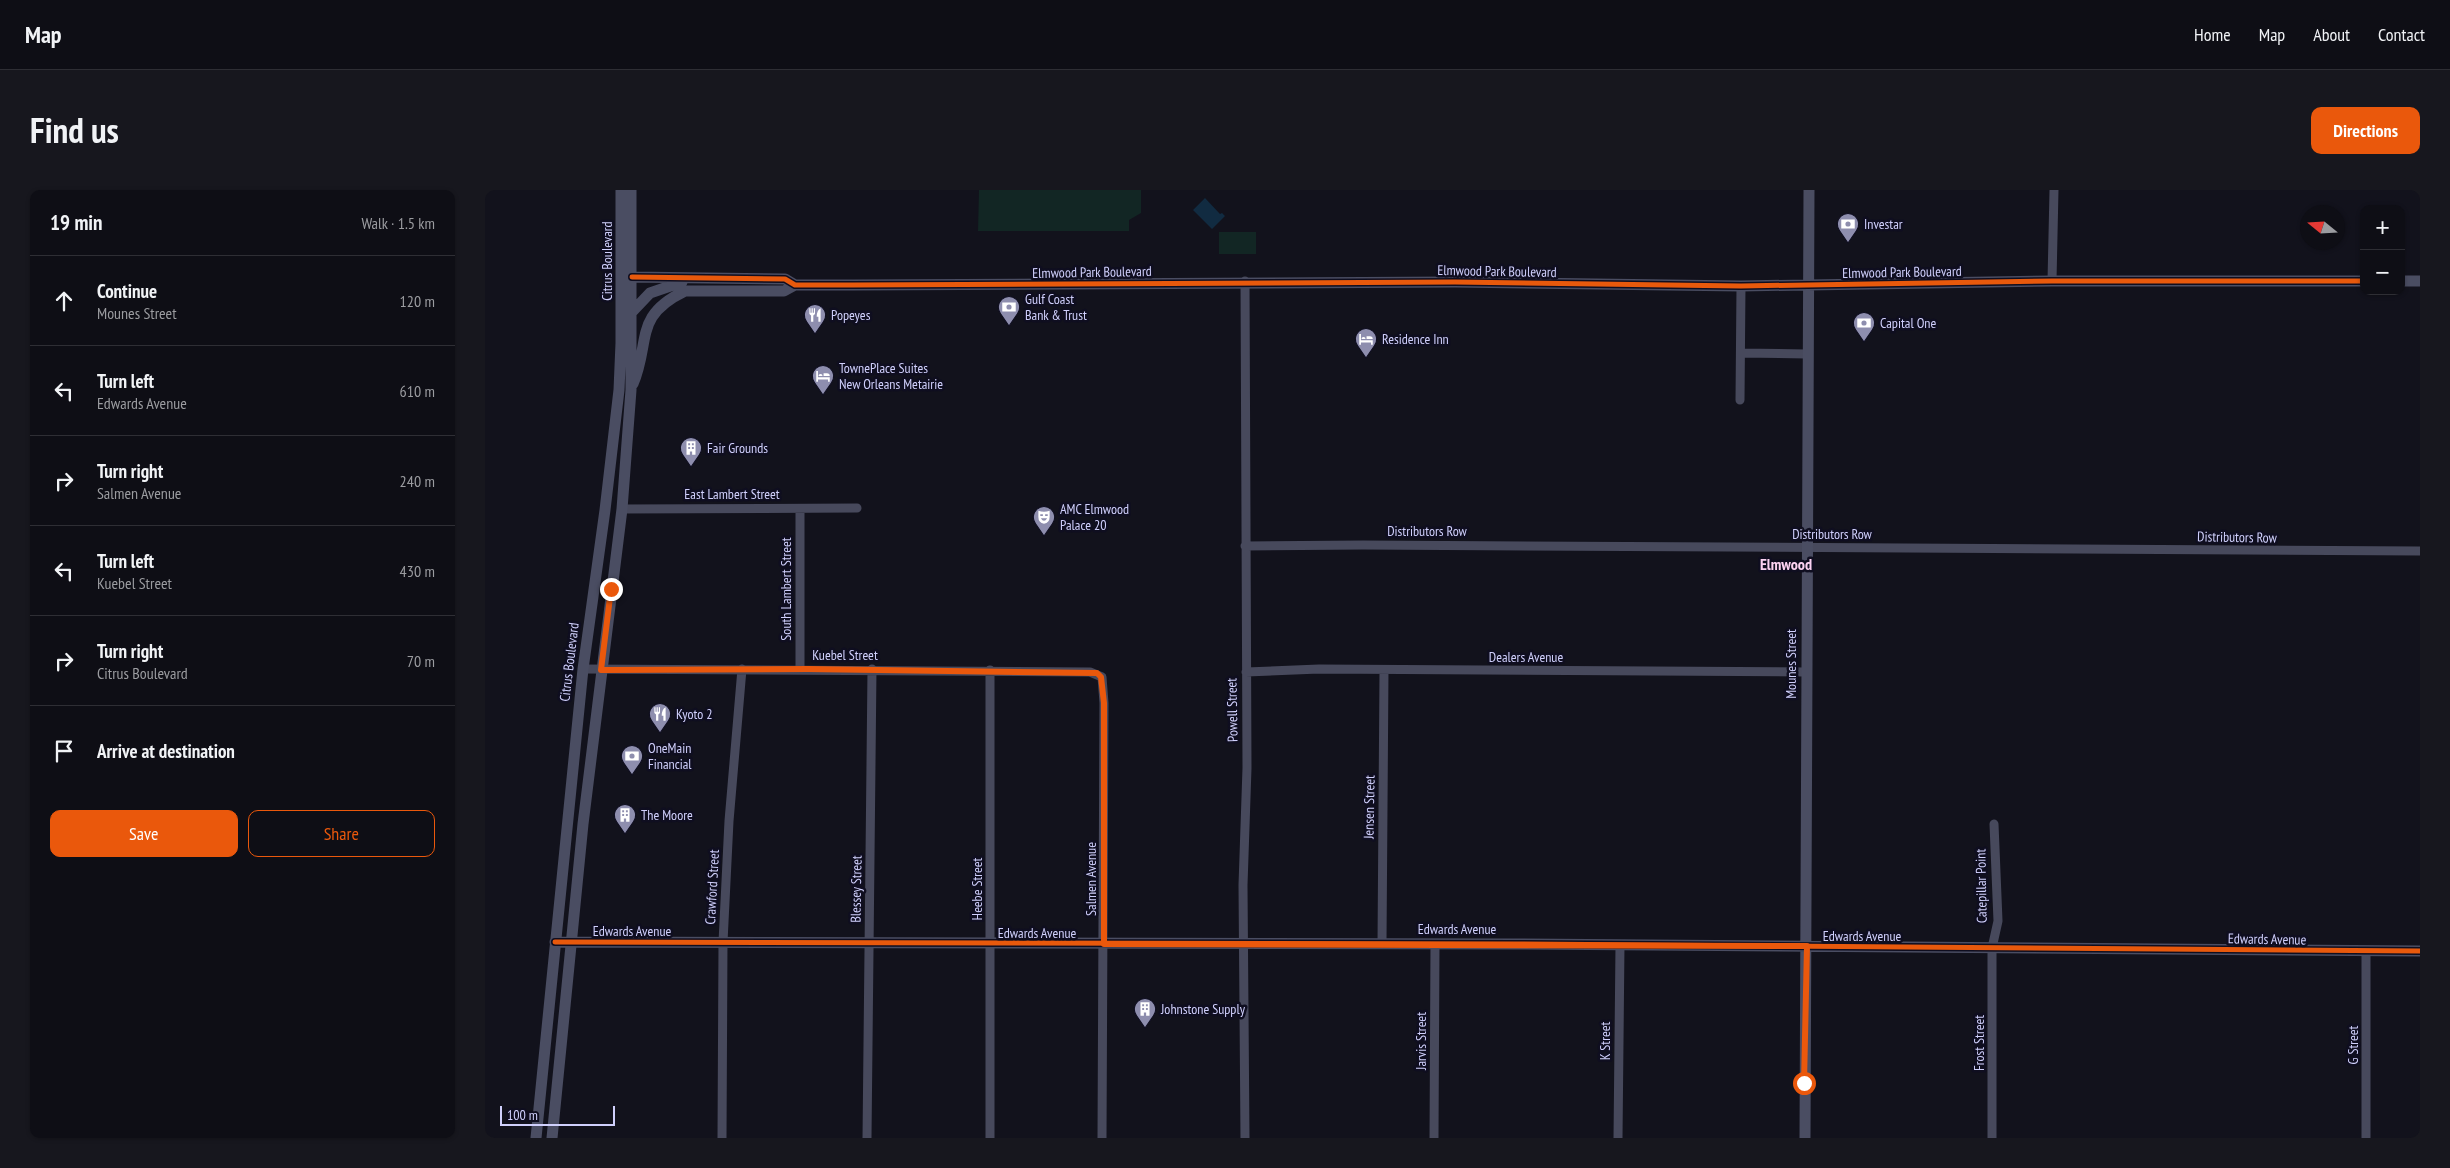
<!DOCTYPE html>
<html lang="en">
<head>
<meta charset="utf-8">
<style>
  :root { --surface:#0e0e15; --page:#17171e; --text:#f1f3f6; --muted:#9b9ca0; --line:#2e2e34; --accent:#ea580c }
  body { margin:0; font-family:"PT Sans Narrow",sans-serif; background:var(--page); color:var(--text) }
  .controls { position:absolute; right:15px; top:15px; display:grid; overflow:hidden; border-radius:10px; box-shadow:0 1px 4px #0004 }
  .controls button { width:45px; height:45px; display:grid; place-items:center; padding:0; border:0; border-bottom:1px solid var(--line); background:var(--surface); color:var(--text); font:25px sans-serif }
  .compass { position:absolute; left:1815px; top:15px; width:45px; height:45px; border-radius:50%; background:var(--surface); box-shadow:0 1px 4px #0004; rotate:288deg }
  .scale { position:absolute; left:15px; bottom:12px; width:115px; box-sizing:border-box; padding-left:5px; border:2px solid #d0d0fc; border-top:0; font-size:14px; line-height:18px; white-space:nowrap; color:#d0d0fc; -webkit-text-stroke:4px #0f0e20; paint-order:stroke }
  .stop { position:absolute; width:15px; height:15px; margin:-11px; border:4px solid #ea580c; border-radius:50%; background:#fff }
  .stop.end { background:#ea580c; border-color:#fff; box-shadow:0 1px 5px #0008 }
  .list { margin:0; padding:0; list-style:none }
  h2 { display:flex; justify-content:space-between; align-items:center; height:65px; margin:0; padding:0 20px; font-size:21px }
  h2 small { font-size:16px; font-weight:400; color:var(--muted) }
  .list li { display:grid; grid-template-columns:32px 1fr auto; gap:15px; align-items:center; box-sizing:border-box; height:90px; padding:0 20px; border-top:1px solid var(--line) }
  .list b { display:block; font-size:19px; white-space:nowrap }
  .list p { margin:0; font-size:16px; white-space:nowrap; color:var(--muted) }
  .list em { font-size:16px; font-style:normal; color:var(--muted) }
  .actions { display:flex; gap:10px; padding:15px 20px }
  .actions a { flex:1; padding:11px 0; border:1px solid var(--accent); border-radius:10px; text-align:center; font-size:18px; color:var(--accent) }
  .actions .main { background:var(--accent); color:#fff }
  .icon { flex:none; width:28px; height:28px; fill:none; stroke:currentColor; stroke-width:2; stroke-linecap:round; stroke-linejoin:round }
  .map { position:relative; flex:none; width:1935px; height:948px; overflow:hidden; border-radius:10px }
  header { display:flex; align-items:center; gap:30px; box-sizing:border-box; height:70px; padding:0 25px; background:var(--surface); border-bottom:1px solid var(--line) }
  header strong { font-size:24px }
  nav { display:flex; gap:28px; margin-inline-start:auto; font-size:18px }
  .intro { display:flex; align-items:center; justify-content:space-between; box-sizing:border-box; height:120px; padding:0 30px }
  h1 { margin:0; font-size:35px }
  .button { padding:12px 22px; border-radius:10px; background:var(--accent); color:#fff; font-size:18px; font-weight:700 }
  main { display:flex; gap:30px; padding:0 30px }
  aside { flex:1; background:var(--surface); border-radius:10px; box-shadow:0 1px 4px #0004 }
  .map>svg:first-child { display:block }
  .green { fill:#122624 }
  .water { fill:#112b41 }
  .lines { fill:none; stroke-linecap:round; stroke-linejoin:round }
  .street { stroke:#47495c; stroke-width:9 }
  .secondary { stroke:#4a4d62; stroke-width:11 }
  .cycleway-casing { stroke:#0f0e20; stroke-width:8 }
  .cycleway { stroke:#e8590c; stroke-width:5 }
  .route { stroke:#ea580c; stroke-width:6 }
  .labels { text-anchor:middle; stroke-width:5; stroke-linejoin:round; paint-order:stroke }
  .poi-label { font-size:14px; fill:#d0d0fc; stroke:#0f0e20; text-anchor:start }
  .street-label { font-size:14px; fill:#d0d0fc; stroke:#0f0e20 }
  .quarter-label { font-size:16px; font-weight:bold; fill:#fcd2f2; stroke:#0f0e20 }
</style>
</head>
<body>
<header>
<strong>Map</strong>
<nav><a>Home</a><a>Map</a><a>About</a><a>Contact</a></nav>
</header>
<div class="intro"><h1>Find us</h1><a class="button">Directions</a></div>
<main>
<aside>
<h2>19 min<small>Walk · 1.5 km</small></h2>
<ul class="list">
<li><svg class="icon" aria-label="ahead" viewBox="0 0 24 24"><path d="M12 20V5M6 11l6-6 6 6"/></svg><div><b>Continue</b><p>Mounes Street</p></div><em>120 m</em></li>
<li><svg class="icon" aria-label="left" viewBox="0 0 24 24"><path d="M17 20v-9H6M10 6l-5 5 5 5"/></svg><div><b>Turn left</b><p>Edwards Avenue</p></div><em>610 m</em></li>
<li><svg class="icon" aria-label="right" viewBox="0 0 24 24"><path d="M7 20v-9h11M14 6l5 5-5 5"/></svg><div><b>Turn right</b><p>Salmen Avenue</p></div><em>240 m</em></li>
<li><svg class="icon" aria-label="left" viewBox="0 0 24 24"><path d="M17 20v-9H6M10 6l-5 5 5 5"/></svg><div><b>Turn left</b><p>Kuebel Street</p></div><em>430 m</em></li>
<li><svg class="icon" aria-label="right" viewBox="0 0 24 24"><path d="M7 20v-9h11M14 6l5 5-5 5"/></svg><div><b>Turn right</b><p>Citrus Boulevard</p></div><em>70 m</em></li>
<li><svg class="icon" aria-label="arrive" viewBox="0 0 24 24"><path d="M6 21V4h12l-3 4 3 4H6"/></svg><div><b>Arrive at destination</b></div></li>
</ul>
<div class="actions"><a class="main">Save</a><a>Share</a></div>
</aside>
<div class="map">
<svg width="1935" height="948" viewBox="0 0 1935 948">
  <rect width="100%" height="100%" fill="#12121c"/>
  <path class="green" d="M494 0H656V23L644 30V41H493Z
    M734 42H771V64H734Z"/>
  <path class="water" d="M720 8 735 24 737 23 740 26 727 39 708 20Z"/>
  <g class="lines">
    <path class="street" d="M760 91 762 578 758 695 760 948
      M1567 91 1569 0
      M1256 163 1322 164
      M1255 210 1256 96
      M137 319 372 318
      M760 356 878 355 1935 361
      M98 479 605 482 617 487 619 513 617 948
      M315 479V319
      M505 480V948
      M761 482 834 479 1321 482
      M897 754 899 480
      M1881 762V948
      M237 948 238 752 244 631 257 479
      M382 948 387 479
      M949 948 950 754
      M1133 948 1135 755
      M1507 948V758L1513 731 1509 634"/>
    <path class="secondary" d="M147 87 300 89 310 95H367L970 92 1256 96 1567 91H1879
      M1916 91H1935
      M146 123 165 103 197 92
      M148 194C166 151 148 126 200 101H299L310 95
      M70 752 1030 754 1935 761
      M51 948 98 479 120 320 134 200 136 153V0
      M67 948 98 634 137 319 146 200V0
      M1320 948 1324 0"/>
    <g class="cycleway-casing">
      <path id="cycleway" d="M147 87 300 89 310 95H367L970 92 1256 96 1567 91H1879
        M70 752 1030 754 1935 761"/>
    </g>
    <use href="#cycleway" class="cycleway"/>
  </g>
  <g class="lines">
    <path class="route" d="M126 399 116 480 323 479 612 483 616 487 619 513V754L1322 756 1319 893"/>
  </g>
  <defs>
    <g id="bank-pin" transform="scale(1.125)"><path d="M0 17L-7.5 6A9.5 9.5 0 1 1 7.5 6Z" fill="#8e8eae" stroke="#0f0e20"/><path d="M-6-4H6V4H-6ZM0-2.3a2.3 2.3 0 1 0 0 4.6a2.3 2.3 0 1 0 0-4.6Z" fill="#fff"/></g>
    <g id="restaurant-pin" transform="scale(1.125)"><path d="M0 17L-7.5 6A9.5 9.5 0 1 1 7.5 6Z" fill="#8e8eae" stroke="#0f0e20"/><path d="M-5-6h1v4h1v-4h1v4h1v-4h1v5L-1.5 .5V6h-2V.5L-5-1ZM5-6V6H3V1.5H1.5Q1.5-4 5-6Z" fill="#fff"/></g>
    <g id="hotel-pin" transform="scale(1.125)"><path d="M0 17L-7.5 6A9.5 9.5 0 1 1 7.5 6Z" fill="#8e8eae" stroke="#0f0e20"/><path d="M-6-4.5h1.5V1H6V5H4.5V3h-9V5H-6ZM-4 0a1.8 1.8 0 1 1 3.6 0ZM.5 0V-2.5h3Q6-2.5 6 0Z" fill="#fff"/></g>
    <g id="building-pin" transform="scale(1.125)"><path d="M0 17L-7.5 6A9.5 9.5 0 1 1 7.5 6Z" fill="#8e8eae" stroke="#0f0e20"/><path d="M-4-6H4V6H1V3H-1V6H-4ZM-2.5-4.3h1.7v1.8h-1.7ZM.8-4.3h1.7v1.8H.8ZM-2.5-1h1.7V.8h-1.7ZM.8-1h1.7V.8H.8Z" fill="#fff"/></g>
    <g id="theatre-pin" transform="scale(1.125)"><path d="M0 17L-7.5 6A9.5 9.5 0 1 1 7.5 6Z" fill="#8e8eae" stroke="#0f0e20"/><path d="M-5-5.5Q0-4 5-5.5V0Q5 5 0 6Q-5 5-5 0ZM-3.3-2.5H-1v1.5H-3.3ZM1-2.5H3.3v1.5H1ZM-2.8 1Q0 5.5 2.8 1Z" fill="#fff"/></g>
  </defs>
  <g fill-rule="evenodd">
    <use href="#bank-pin" x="1363" y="34"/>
    <use href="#bank-pin" x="524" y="117"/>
    <use href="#restaurant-pin" x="330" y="125"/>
    <use href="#bank-pin" x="1379" y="133"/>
    <use href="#hotel-pin" x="881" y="149"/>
    <use href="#hotel-pin" x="338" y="186"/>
    <use href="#building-pin" x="206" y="258"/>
    <use href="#theatre-pin" x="559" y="327"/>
    <use href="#restaurant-pin" x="175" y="524"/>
    <use href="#bank-pin" x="147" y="566"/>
    <use href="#building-pin" x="140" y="625"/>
    <use href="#building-pin" x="660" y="819"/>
  </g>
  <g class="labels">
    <g class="poi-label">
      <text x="1379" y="39">Investar</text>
      <text x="540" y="114">Gulf Coast<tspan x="540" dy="16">Bank &amp; Trust</tspan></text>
      <text x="346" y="130">Popeyes</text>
      <text x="1395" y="138">Capital One</text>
      <text x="897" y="154">Residence Inn</text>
      <text x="354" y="183">TownePlace Suites<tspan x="354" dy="16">New Orleans Metairie</tspan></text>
      <text x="222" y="263">Fair Grounds</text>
      <text x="575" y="324">AMC Elmwood<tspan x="575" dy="16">Palace 20</tspan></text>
      <text x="191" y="529">Kyoto 2</text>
      <text x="163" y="563">OneMain<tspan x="163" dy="16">Financial</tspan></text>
      <text x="156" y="630">The Moore</text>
      <text x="676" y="824">Johnstone Supply</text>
    </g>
    <g class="street-label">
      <text transform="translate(122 71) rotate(-90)" y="5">Citrus Boulevard</text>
      <text transform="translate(1012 81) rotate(1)" y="5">Elmwood Park Boulevard</text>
      <text transform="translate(607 82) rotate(-1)" y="5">Elmwood Park Boulevard</text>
      <text transform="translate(1417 82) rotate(-1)" y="5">Elmwood Park Boulevard</text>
      <text x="247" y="309">East Lambert Street</text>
      <text x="942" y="346">Distributors Row</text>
      <text x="1347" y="349">Distributors Row</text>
      <text transform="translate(1752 347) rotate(1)" y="5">Distributors Row</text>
      <text transform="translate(301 399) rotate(-90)" y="5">South Lambert Street</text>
      <text x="360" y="470">Kuebel Street</text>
      <text x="1041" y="472">Dealers Avenue</text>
      <text transform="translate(84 472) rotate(-83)" y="5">Citrus Boulevard</text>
      <text transform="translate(1306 474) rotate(-90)" y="5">Mounes Street</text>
      <text transform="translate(747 520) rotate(-91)" y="5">Powell Street</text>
      <text transform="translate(884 617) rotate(-89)" y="5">Jensen Street</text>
      <text transform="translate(606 689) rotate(-90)" y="5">Salmen Avenue</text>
      <text transform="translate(1496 696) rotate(-91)" y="5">Catepillar Point</text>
      <text transform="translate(227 697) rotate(-87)" y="5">Crawford Street</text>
      <text transform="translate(371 699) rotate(-89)" y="5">Blessey Street</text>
      <text transform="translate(492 699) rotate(-90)" y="5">Heebe Street</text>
      <text x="972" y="744">Edwards Avenue</text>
      <text x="147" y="746">Edwards Avenue</text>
      <text x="552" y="748">Edwards Avenue</text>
      <text x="1377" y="751">Edwards Avenue</text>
      <text transform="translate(1782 749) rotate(1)" y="5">Edwards Avenue</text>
      <text transform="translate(936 851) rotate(-90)" y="5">Jarvis Street</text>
      <text transform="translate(1120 851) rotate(-90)" y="5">K Street</text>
      <text transform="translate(1494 853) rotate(-90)" y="5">Frost Street</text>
      <text transform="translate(1868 855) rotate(-90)" y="5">G Street</text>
    </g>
    <g class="quarter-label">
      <text x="1301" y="380">Elmwood</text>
    </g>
  </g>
</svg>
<div class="controls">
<button>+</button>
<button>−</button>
</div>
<svg class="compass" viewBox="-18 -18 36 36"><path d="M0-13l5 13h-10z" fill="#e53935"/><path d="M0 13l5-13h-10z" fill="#9b9ca0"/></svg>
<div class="scale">100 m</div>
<div class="stop" style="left:1319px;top:893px"></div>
<div class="stop end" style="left:126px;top:399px"></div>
</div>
</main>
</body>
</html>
